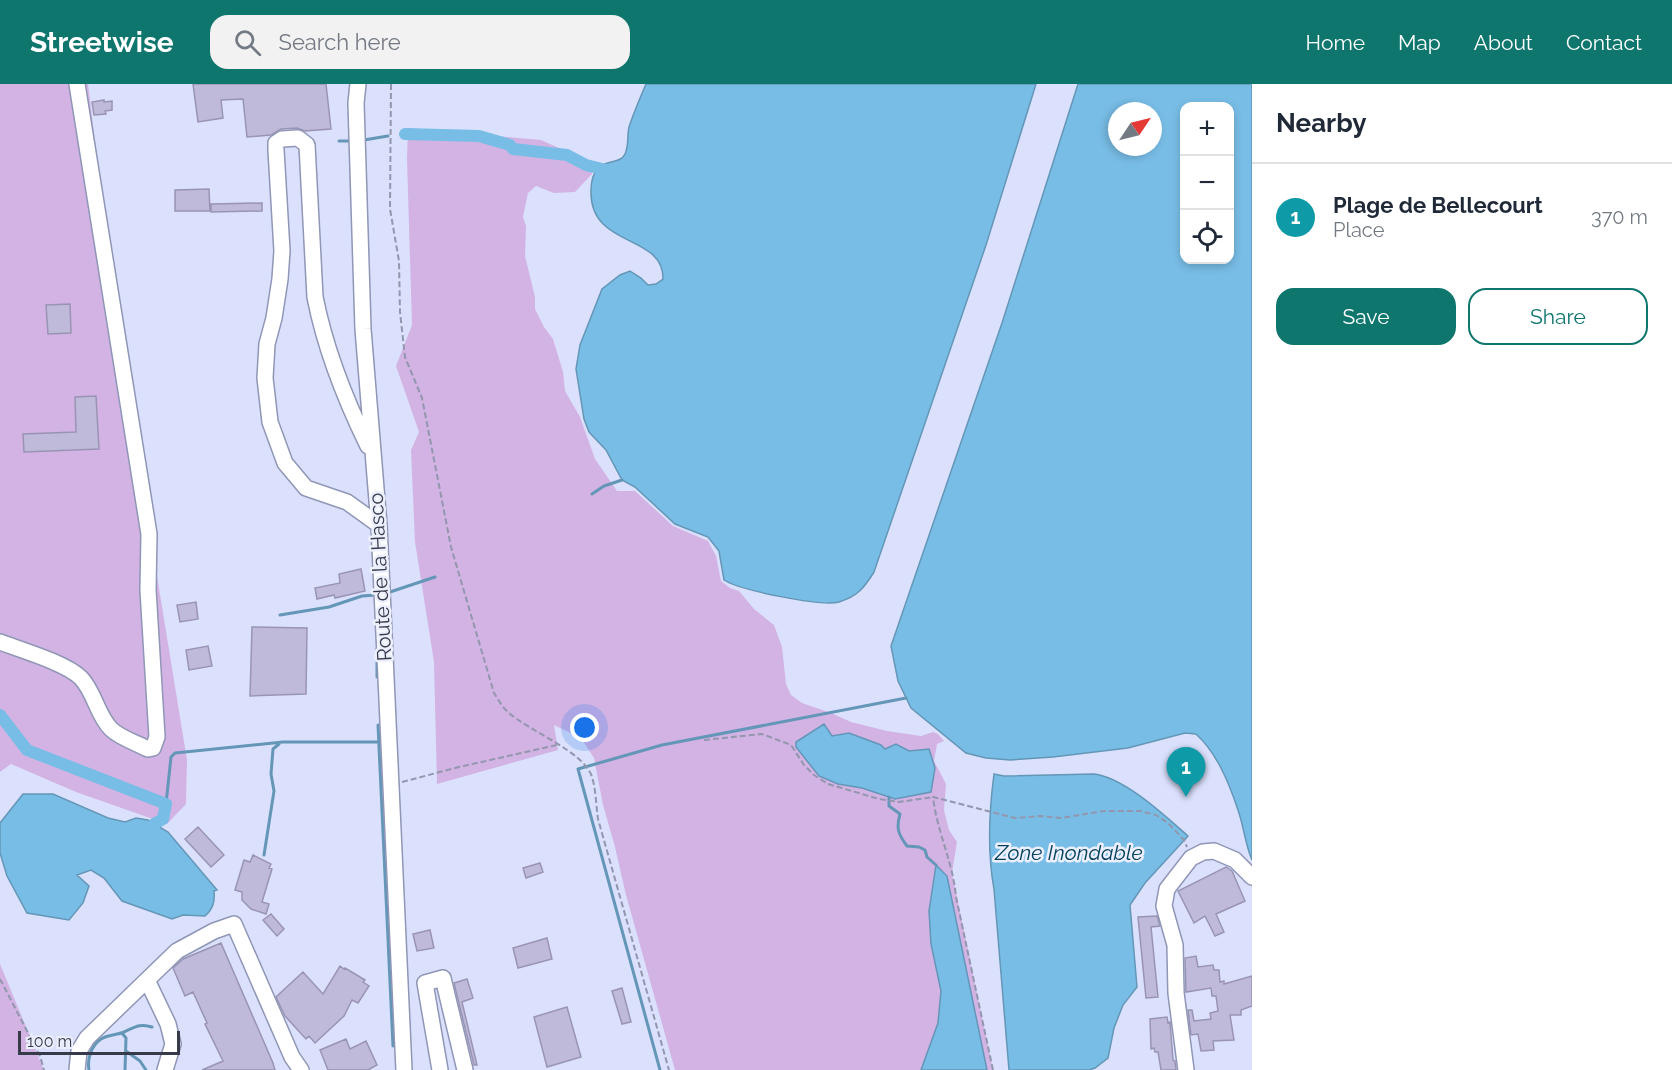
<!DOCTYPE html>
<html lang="en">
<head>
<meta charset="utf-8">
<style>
  :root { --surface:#fff; --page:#f2f2f3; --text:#1f2937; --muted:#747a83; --line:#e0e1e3; --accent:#0f766e }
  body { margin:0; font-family:Raleway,sans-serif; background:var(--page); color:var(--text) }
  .controls { position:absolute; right:18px; top:18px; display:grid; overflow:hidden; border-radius:12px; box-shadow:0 3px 9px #0003 }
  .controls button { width:54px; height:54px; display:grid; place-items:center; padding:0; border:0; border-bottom:2px solid var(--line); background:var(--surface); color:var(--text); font:30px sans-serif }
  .compass { position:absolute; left:1108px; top:18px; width:54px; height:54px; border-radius:50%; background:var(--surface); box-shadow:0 3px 9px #0003; rotate:55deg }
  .scale { position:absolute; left:18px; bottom:15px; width:162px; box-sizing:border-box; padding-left:6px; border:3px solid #373a48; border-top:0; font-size:16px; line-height:21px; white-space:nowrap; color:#373a48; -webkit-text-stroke:4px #eceffd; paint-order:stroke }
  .you { position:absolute; left:585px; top:644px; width:21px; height:21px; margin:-15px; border:4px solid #fff; border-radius:50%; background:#1a73e8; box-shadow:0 0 0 9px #1a73e833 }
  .badge { display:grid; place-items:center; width:39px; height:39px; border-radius:50%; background:var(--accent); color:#fff; font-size:20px; font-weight:700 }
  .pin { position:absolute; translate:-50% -50px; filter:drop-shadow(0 2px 3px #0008) }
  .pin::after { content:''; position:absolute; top:32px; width:21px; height:18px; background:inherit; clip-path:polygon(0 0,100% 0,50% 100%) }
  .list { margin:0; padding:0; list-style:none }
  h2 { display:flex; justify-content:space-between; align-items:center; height:78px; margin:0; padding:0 24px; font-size:26px }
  h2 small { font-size:20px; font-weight:400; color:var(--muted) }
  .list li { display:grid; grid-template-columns:39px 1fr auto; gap:18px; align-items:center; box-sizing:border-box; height:108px; padding:0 24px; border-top:2px solid var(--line) }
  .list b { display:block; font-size:22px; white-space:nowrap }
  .list p { margin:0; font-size:20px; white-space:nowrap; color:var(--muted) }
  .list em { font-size:20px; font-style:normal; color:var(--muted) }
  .actions { display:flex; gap:12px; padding:18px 24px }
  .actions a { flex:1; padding:14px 0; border:2px solid var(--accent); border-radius:18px; text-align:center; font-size:21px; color:var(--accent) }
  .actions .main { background:var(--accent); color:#fff }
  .icon { flex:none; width:33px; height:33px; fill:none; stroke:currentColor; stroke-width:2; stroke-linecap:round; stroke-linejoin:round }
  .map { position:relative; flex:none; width:1252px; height:986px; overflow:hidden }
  header { display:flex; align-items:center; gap:36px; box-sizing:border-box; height:84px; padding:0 30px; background:var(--accent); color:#fff }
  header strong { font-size:28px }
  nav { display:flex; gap:33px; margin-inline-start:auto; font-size:21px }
  .search { width:420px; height:54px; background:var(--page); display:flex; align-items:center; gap:15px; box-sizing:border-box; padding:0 21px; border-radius:18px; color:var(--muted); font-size:22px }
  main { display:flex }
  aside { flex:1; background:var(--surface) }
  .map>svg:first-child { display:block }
  .green { fill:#d2b3e4 }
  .water { fill:#78bde6; stroke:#6496b7; stroke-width:1.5; fill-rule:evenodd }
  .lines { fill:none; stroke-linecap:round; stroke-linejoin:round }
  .stream { stroke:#6496b7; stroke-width:3 }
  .canal { stroke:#78bde6; stroke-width:12 }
  .building { fill:#bfb9da; stroke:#9a94b4; stroke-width:1.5 }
  .minor-casing { stroke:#8f96b6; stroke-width:18 }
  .path { stroke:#9297ad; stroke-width:2; stroke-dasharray:6 3; stroke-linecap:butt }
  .minor { stroke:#fff; stroke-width:15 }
  .labels { text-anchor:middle; stroke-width:5; stroke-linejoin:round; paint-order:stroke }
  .street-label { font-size:20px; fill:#373a48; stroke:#eceffd }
  .water-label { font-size:21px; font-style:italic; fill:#04405b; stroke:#eceffd }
</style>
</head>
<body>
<header>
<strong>Streetwise</strong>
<div class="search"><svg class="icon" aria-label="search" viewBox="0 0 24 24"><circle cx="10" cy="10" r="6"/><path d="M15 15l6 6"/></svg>Search here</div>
<nav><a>Home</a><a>Map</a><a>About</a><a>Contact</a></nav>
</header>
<main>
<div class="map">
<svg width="1252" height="986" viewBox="0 0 1252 986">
  <rect width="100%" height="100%" fill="#dbe1fd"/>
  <path class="green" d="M0 0H88L103 122 156 486 187 676 186 720 167 740 76 708 11 680 0 688Z
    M408 44 541 56 593 79 592 90 575 108 554 109 536 102 528 109 523 133 526 142 525 172 535 213V225L544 243 553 255 563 288 565 307 580 333 595 375 617 407H635L673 442 708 457 716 472 721 497 730 504 739 507 754 525 774 541 782 563 786 600 791 611 802 619 831 629 851 638 887 647 921 652 933 648 938 650 944 657 937 660 934 677 946 700 944 726 949 746 957 758 952 789 993 986H675L626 811 615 763 603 721 594 674 581 654 554 641 558 666 437 700 434 578 415 458 411 366 419 348 396 282 412 241 407 75Z
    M0 880 44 986H0Z"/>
  <path class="water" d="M646 0H1036L986 161 874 488C864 504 858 512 839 518 822 523 739 506 724 496L719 467 708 453 675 440 635 403 622 396 606 366 589 348 584 335 576 285 580 261 602 205 620 191 630 187 641 194 648 201 656 200 663 195C664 149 589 165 591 106 592 69 619 84 625 70 629 62 627 51 629 43 634 28 640 14 646 0Z
    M1078 0H1252V776C1245 760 1244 743 1238 726 1229 699 1217 669 1196 650L1185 649 1128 664 1053 673 1010 676 986 674 966 669 911 624 898 597 891 562 1002 239ZM1184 22H1230V176H1184ZM1117 27H1153V63H1117Z
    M824 640 832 652 849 649 881 661 885 665 896 660 909 667 929 665 935 684 931 708 895 715 862 704 838 700 819 692 796 663V658Z
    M994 690 1004 692 1094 690C1125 694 1164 731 1188 752L1145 799 1130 821 1137 903 1123 921 1114 944 1108 974 1095 984 1089 986H1009L994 805C987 767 989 728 994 690Z
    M23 710H53L108 734 125 738 136 734 148 736 168 748 217 806 214 807C215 818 213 825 205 832L183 831 172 835 122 817 104 794 91 786 77 791 89 802 83 819 69 836 27 829 7 792 0 769V739Z
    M936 781 947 792 987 986H921L938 939 941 907 931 860 929 827Z"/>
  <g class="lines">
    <path class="stream" d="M364 56 388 52
      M339 57H352
      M592 410 604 402 622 396
      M387 509 435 493
      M280 531 329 523 362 512 376 511
      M377 565V593
      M378 641 393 962
      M889 713V722L900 730C896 744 898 750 907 762L919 763 925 766 927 773 936 781
      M166 720 171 673 175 669 283 658H378
      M264 771 274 707 271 690 273 665 279 660
      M122 949 126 954 125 986
      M126 967 140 977 146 986
      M89 986C87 975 91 962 101 955 107 951 117 951 124 948 135 943 140 939 152 943
      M660 986 578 685 662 661 906 614"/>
    <path class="canal" d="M405 50 479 52 510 61 513 65 567 71 586 81 614 88
      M0 631 27 666 166 720 163 735 154 740"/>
  </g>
  <path class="building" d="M193 0H326L331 45 305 47 297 44 281 45 271 51 247 53 243 15 221 16 223 34 198 38Z
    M104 16V18L112 17V26L105 27 106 30 94 31 92 18Z
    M209 105 210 127H175V106Z
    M262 119V127L211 128V120Z
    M70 220 71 249 48 250 46 221Z
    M96 312 99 365 24 368 23 350 76 348 75 313Z
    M361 485 365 507 335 514 334 511 317 515 315 504 340 499 339 490Z
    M196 518 198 535 180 538 177 521Z
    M252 543 307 544 306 610 250 612Z
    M208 562 212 582 189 586 186 566Z
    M198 743 224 771 211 783 185 755Z
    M253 771 271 780 269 784 272 785 262 818 269 820 266 830 251 825 242 816V808L235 806 244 776 250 778Z
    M540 779 543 788 526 794 523 784Z
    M1226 783 1232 787 1245 817 1216 830 1224 848 1215 852 1205 832 1194 839 1178 807Z
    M271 830 284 845 277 852 263 836Z
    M1157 832 1160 842 1151 843 1158 913 1146 914 1138 833Z
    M430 846 434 864 417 867 413 850Z
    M547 854 552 875 518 884 513 864Z
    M221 859 273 979 275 986H202L223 977 205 940 207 939 193 908 185 912 173 884 183 875Z
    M1196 872 1198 883 1213 881 1214 886H1219L1220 898 1224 897V900L1252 892V922L1241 926V931H1230L1234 956 1213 957 1214 966 1201 967 1198 950 1191 951 1188 926H1192L1194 937 1211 935 1210 929 1218 927 1216 912H1212L1211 904 1186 908 1185 874Z
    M340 882 344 885 345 884 365 896 363 898 369 902 358 919 352 916 344 932 315 959 309 952 306 955 285 932 276 913 303 888 323 910Z
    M467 895 473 914 462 918 477 981H474L454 899Z
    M622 904 631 938 622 940 612 907Z
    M567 923 581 973 547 983 534 933Z
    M1167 933 1168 939 1170 938 1173 976 1175 977 1176 986H1161L1158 968H1155L1154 964 1151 965 1150 935Z
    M346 955 350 965 366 957 377 981 368 986H328L320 966Z"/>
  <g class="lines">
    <g class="minor-casing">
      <path id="minor" d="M358 0 356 19 363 245 379 441 404 986
        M368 362C345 315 325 264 315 213L307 61 298 54 282 55 276 59V66L282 167 280 195 274 234 267 260 265 294 270 338 285 379 306 404 347 418 379 441
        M0 558C21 566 66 579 81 594 95 609 97 631 111 645 120 654 137 659 148 665L153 664 157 653 148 506 149 450 77 0
        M77 986 79 967 87 954 147 896
        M165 986 173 960 168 940 147 896 177 867 214 847 234 840 292 973 301 986
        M440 986 425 899 443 894 465 986
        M1186 986 1176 909 1175 861 1164 822 1167 805 1191 774 1203 768 1214 767 1235 776 1252 793"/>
    </g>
    <path class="path" d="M391 0 390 125 399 177 400 228 405 273 422 314 451 463 494 609C498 615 502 623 508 628 528 647 584 667 592 693 596 706 596 721 598 735L669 986
      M704 656 762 650 791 661 804 681 814 691 828 700 879 715 899 718 933 713
      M402 698 459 683 557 661
      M0 895 40 972 44 986
      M993 986 956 813C953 778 937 748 933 713L1015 734 1040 732 1061 734 1104 727H1140L1156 731 1168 739 1184 756 1187 763"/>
    <use href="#minor" class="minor"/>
  </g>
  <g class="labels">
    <g class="street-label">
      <text transform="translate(380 493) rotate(-93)" y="7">Route de la Hasco</text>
    </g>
    <g class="water-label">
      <text x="1069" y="776">Zone Inondable</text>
    </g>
  </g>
</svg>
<div class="controls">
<button>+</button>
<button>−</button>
<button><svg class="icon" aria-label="locate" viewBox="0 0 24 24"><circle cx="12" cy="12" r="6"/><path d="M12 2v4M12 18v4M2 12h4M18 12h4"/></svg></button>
</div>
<svg class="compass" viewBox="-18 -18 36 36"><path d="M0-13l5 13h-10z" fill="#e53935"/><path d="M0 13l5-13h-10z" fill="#747a83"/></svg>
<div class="scale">100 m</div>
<div class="you"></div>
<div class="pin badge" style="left:1186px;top:713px;background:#0f9aa8">1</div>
</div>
<aside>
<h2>Nearby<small></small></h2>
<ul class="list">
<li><span class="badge" style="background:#0f9aa8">1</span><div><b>Plage de Bellecourt</b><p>Place</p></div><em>370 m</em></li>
</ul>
<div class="actions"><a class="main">Save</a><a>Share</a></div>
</aside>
</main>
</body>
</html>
